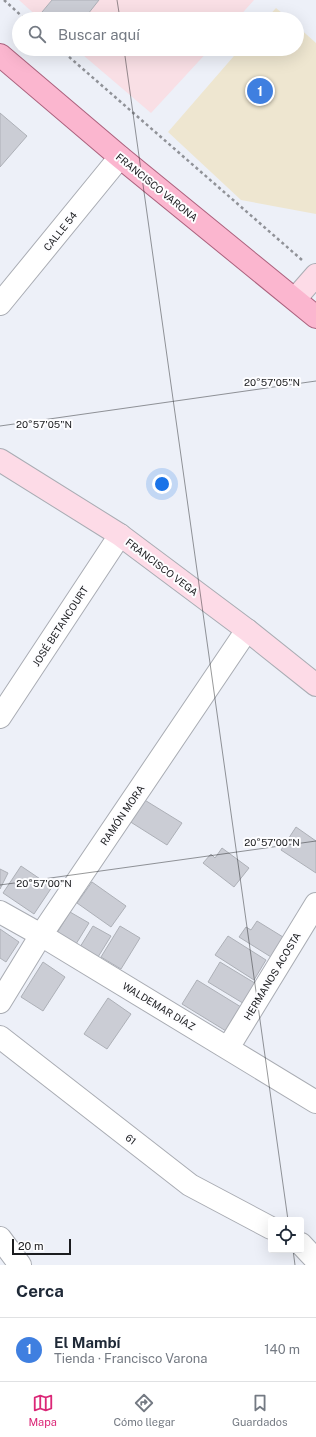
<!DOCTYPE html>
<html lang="es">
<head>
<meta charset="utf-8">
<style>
  :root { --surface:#fff; --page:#f6f6f7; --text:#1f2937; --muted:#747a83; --line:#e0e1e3; --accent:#db2777 }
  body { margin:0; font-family:"Public Sans",sans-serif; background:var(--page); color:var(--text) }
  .controls { position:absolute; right:12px; bottom:12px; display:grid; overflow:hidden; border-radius:4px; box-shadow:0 4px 16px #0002 }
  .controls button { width:36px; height:36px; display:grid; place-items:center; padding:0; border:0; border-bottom:1px solid var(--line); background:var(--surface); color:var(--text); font:20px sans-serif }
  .scale { position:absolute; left:12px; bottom:10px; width:59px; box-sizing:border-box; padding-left:4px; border:2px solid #1b1c1f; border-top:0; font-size:11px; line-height:14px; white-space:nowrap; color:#1b1c1f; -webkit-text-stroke:3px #fdfdff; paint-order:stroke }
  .you { position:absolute; left:162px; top:484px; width:14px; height:14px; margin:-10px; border:3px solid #fff; border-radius:50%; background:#1a73e8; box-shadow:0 0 0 6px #1a73e833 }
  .badge { display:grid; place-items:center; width:26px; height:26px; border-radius:50%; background:var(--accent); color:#fff; font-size:13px; font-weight:700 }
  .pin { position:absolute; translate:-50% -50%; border:2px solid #fff; box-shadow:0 1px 4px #0006 }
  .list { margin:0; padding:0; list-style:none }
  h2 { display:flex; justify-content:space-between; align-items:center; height:52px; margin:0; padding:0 16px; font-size:17px }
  h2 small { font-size:13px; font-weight:400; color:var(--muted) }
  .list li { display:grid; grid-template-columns:26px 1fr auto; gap:12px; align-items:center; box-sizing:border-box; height:64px; padding:0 16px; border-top:1px solid var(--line) }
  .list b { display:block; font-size:15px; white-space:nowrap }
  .list p { margin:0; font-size:13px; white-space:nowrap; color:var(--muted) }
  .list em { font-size:13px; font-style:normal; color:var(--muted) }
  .icon { flex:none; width:22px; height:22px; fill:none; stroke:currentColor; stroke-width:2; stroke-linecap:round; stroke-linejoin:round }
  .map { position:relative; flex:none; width:316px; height:1265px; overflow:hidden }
  .search { position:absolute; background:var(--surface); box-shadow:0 4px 16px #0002; left:12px; right:12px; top:12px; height:44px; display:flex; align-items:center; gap:10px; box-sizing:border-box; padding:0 14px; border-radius:22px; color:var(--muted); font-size:15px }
  .sheet { height:116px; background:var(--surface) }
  nav { display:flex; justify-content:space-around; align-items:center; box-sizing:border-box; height:56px; border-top:1px solid var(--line); background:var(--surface); font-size:11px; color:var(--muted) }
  nav a { display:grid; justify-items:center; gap:2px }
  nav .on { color:var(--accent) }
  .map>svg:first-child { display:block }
  .commercial { fill:#eee6d0 }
  .industrial { fill:#f9dfe5 }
  .building { fill:#cbcdd5; stroke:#adb0b7 }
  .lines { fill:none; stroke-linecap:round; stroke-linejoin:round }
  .street-casing { stroke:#a9acb3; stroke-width:24 }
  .secondary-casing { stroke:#a9acb3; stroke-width:24 }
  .primary-casing { stroke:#ab617d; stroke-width:24 }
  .path { stroke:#909298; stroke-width:2.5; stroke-dasharray:3 3; stroke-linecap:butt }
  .street { stroke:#fff; stroke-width:22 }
  .secondary { stroke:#fddbe7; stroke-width:22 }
  .primary { stroke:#fbb6cf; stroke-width:22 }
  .ticks { fill:none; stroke:#1b1c1f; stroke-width:1; stroke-opacity:0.45 }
  .labels { text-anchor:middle; stroke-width:4; stroke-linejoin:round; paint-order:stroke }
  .street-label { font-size:10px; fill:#1b1c1f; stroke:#fdfdff }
  .ticks-label { font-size:10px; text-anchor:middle; fill:#1b1c1f; stroke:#fdfdff; stroke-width:4; stroke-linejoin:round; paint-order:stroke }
</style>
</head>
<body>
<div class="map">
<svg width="316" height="1265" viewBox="0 0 316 1265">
  <rect width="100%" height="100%" fill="#edf0f8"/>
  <path class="commercial" d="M276 8 289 19H266Z
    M297 26 316 43V214L241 200 168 132 240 49H297Z"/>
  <path class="industrial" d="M19 0H254L237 19H40Z
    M76 49H210L151 113Z"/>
  <path class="building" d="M52 0H99L84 19H38L37 18Z
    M0 113 27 136 0 167Z
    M143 799 182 823 167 845 129 821Z
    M296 827 316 841V873L281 850Z
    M222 848 249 868 234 887 203 863 211 854 215 858Z
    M21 866 52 887 34 914 3 893Z
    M0 869 8 873 0 889Z
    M92 882 126 906 111 927 77 903Z
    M70 912 89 923 76 944 57 933Z
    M257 921 283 937 271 957 239 937 246 927 251 930Z
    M93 926 111 936 98 957 80 947Z
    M120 926 140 938 121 969 101 957Z
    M0 929 19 942 6 962 0 958Z
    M228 936 266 960 254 980 215 955Z
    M43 962 65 977 43 1011 21 997Z
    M220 962 258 985 246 1005 208 982Z
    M197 980 241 1007 226 1031 182 1004Z
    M108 998 131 1014 107 1049 84 1034Z"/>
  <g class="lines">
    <g class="street-casing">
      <path id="street" d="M0 304 120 157
        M0 717 120 535
        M0 912 41 935 316 1102
        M0 1002 41 935 247 630
        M0 1037 190 1185 271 1228
        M228 1048 316 904
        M0 1238 20 1265
        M301 1244 316 1260"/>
    </g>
    <g class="secondary-casing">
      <path id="secondary" d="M295 299 316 275
        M0 460 120 535 247 630 316 685"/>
    </g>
    <g class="primary-casing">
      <path id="primary" d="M0 55 120 157 316 317"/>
    </g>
    <path class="path" d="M4 0 25 19
      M60 49 302 260"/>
    <use href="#street" class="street"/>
    <use href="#secondary" class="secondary"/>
    <use href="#primary" class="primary"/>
  </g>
  <path class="ticks" d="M117 0 120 19M124 49 288 1220M0 426 316 381M0 885 316 841M293 1250 295 1265"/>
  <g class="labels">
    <g class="street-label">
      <text transform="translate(157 187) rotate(39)" y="4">FRANCISCO VARONA</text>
      <text transform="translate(60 231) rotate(-51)" y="4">CALLE 54</text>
      <text transform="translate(162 567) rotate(37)" y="4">FRANCISCO VEGA</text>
      <text transform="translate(60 626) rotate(-57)" y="4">JOSÉ BETANCOURT</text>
      <text transform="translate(122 815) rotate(-56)" y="4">RAMÓN MORA</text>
      <text transform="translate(272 976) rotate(-59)" y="4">HERMANOS ACOSTA</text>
      <text transform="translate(159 1006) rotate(31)" y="4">WALDEMAR DÍAZ</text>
      <text transform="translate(131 1139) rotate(38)" y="4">61</text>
    </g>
  </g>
  <g class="ticks-label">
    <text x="272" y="386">20°57'05"N</text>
    <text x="44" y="428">20°57'05"N</text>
    <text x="272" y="846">20°57'00"N</text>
    <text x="44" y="887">20°57'00"N</text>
  </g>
</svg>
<div class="controls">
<button><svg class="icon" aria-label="locate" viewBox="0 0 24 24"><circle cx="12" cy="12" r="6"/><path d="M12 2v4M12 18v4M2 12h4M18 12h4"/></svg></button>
</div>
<div class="scale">20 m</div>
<div class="you"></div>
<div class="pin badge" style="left:260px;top:91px;background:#3f7fe0">1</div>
<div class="search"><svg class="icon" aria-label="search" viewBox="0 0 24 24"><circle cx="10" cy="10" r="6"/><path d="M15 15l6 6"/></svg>Buscar aquí</div>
</div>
<section class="sheet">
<h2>Cerca<small></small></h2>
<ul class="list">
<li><span class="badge" style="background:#3f7fe0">1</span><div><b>El Mambí</b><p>Tienda · Francisco Varona</p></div><em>140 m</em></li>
</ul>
</section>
<nav>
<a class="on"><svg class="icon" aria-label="map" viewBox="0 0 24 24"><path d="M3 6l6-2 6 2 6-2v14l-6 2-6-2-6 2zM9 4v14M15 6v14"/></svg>Mapa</a>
<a><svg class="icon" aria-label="directions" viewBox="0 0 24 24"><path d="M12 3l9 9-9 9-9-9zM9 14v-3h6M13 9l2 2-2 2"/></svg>Cómo llegar</a>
<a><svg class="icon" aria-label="saved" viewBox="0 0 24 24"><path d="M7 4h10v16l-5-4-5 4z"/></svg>Guardados</a>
</nav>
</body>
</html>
